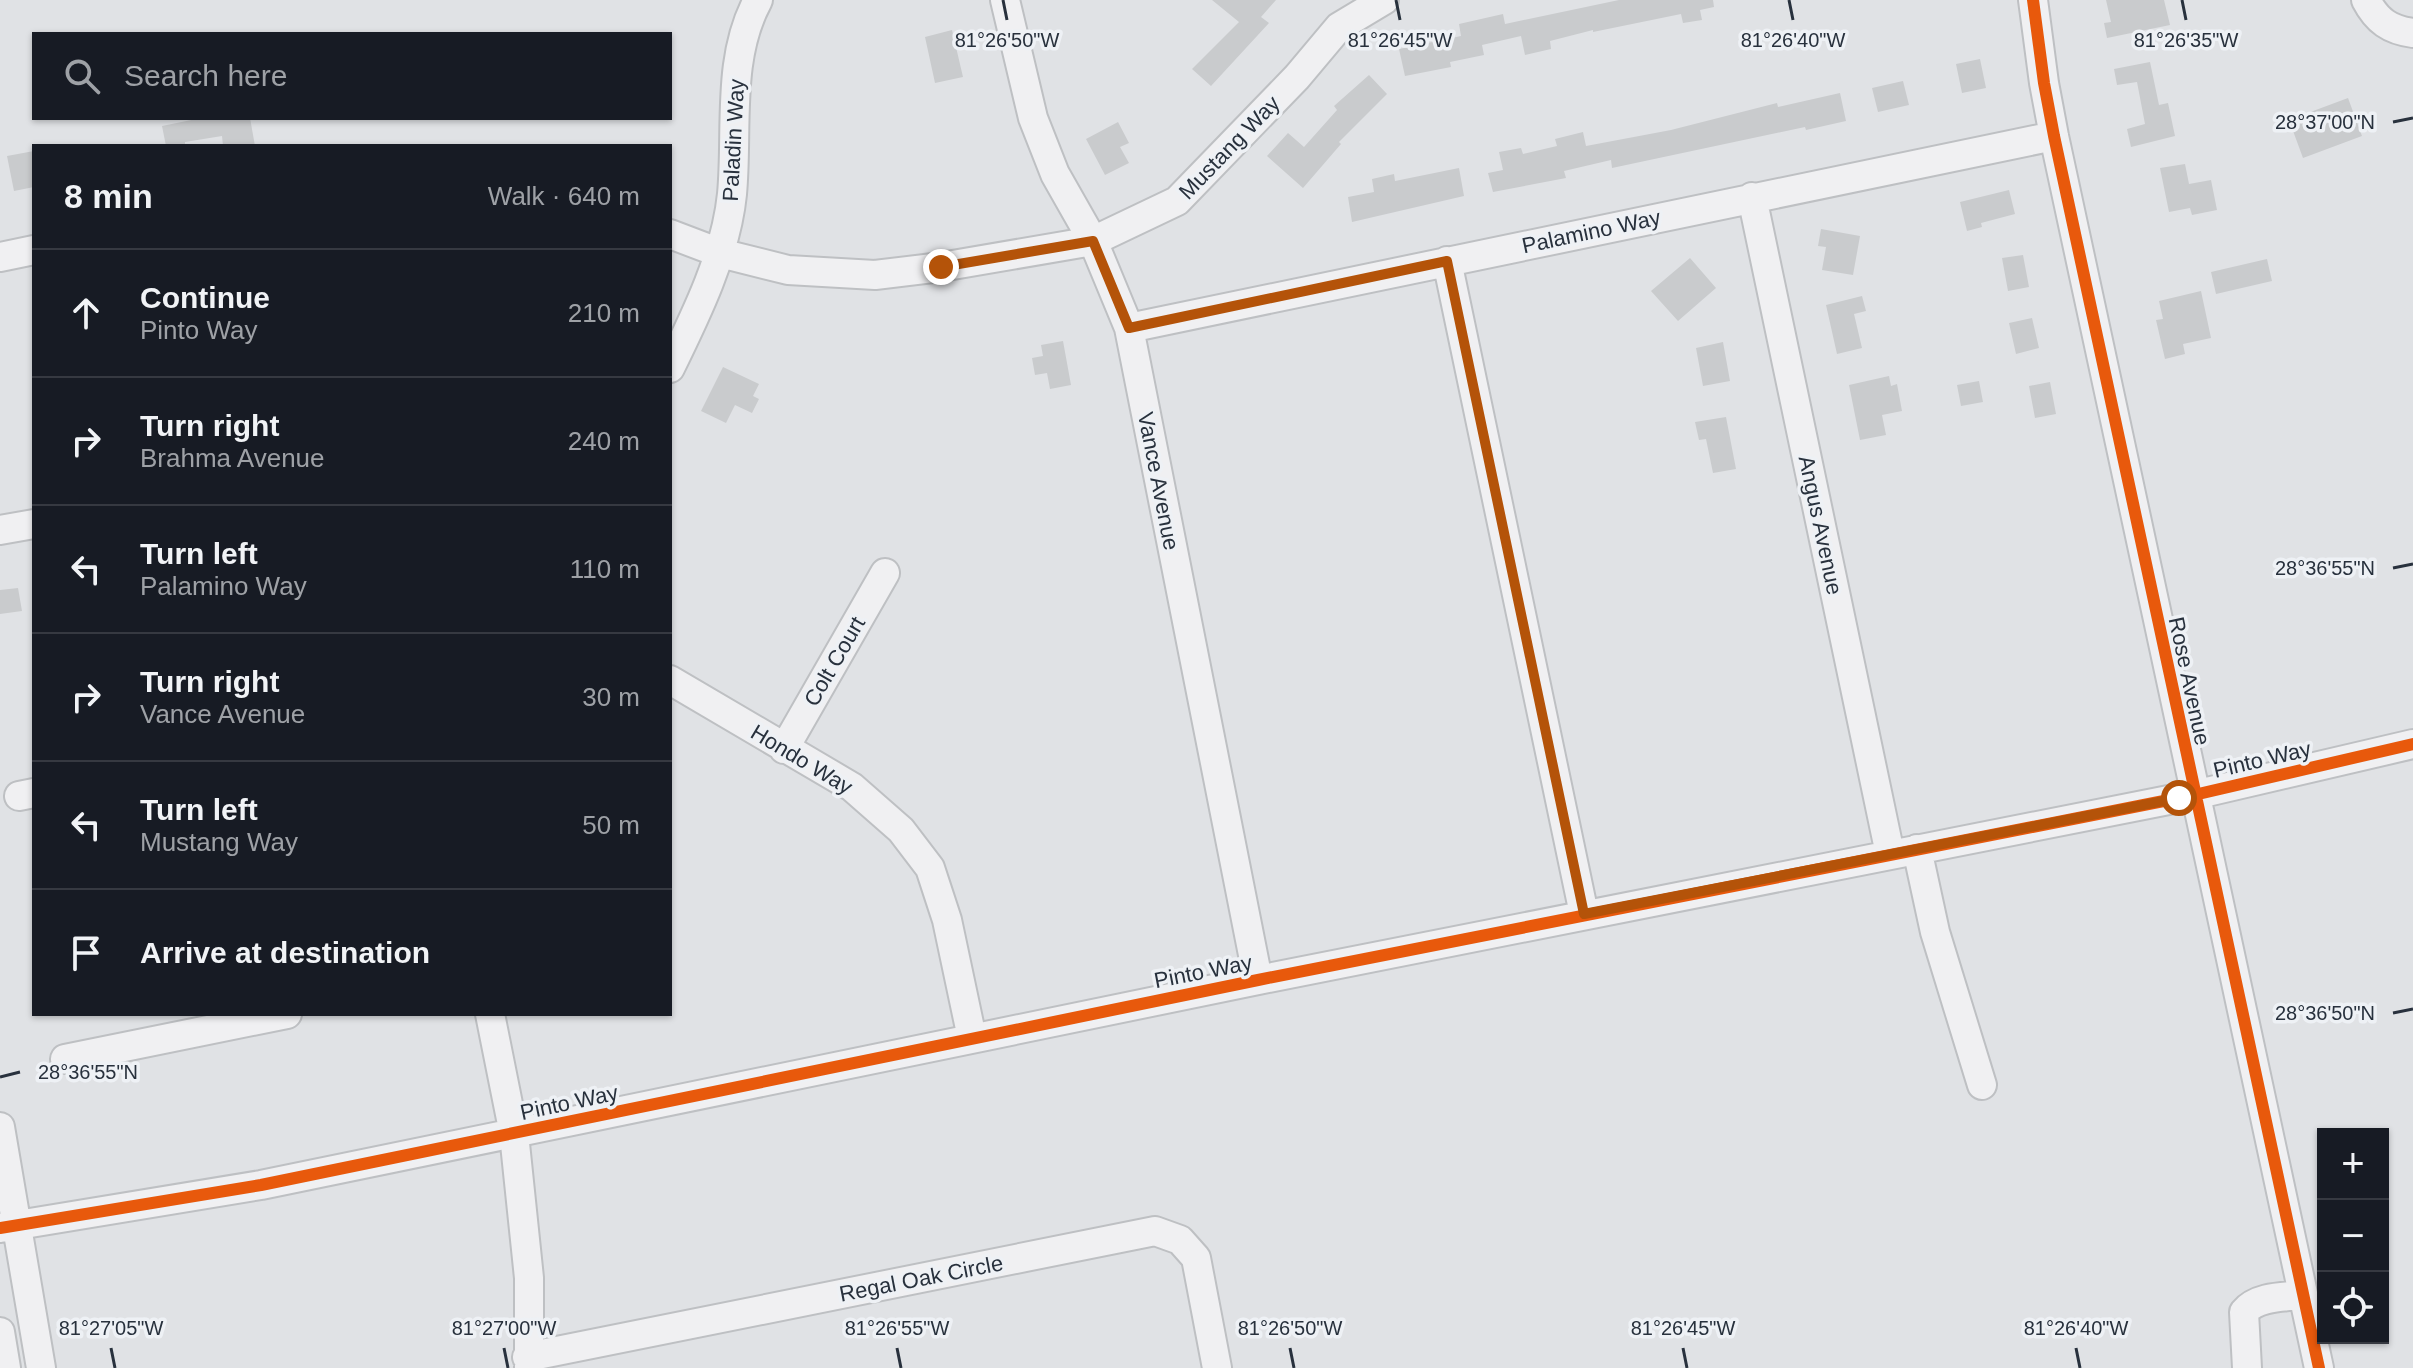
<!DOCTYPE html>
<html lang="en">
<head>
<meta charset="utf-8">
<style>
  :root { --surface:#171b24; --page:#20242c; --text:#f1f3f6; --muted:#9ea1a6; --line:#363941 }
  body { margin:0; font-family:Helvetica,sans-serif; background:var(--page); color:var(--text) }
  .controls { position:absolute; right:24px; bottom:24px; display:grid; overflow:hidden; border-radius:0px; box-shadow:0 2px 6px #0004 }
  .controls button { width:72px; height:72px; display:grid; place-items:center; padding:0; border:0; border-bottom:2px solid var(--line); background:var(--surface); color:var(--text); font:40px sans-serif }
  .stop { position:absolute; width:24px; height:24px; margin:-18px; border:6px solid #b45309; border-radius:50%; background:#fff }
  .stop.end { background:#b45309; border-color:#fff; box-shadow:0 2px 8px #0008 }
  .list { margin:0; padding:0; list-style:none }
  h2 { display:flex; justify-content:space-between; align-items:center; height:104px; margin:0; padding:0 32px; font-size:34px }
  h2 small { font-size:26px; font-weight:400; color:var(--muted) }
  .list li { display:grid; grid-template-columns:52px 1fr auto; gap:24px; align-items:center; box-sizing:border-box; height:128px; padding:0 32px; border-top:2px solid var(--line) }
  .list b { display:block; font-size:30px; white-space:nowrap }
  .list p { margin:0; font-size:26px; white-space:nowrap; color:var(--muted) }
  .list em { font-size:26px; font-style:normal; color:var(--muted) }
  .icon { flex:none; width:44px; height:44px; fill:none; stroke:currentColor; stroke-width:2; stroke-linecap:round; stroke-linejoin:round }
  .map { position:relative; flex:none; width:2413px; height:1368px; overflow:hidden }
  .search { position:absolute; background:var(--surface); box-shadow:0 2px 6px #0004; left:32px; top:32px; width:640px; height:88px; display:flex; align-items:center; gap:20px; box-sizing:border-box; padding:0 28px; border-radius:0px; color:var(--muted); font-size:30px }
  .panel { position:absolute; background:var(--surface); box-shadow:0 2px 6px #0004; left:32px; top:144px; width:640px; height:872px; border-radius:0px }
  .map>svg:first-child { display:block }
  .building { fill:#c9cbcd }
  .lines { fill:none; stroke-linecap:round; stroke-linejoin:round }
  .minor-casing { stroke:#bec0c3; stroke-width:32 }
  .minor { stroke:#f0f0f2; stroke-width:28 }
  .cycleway-casing { stroke:#eef1f5; stroke-width:17 }
  .cycleway { stroke:#e8590c; stroke-width:12 }
  .route { stroke:#b45309; stroke-width:10 }
  .ticks { fill:none; stroke:#28313d; stroke-width:3 }
  .labels { text-anchor:middle; stroke-width:7; stroke-linejoin:round; paint-order:stroke }
  .street-label { font-size:22px; fill:#28313d; stroke:#eef1f5 }
  .ticks-label { font-size:20px; text-anchor:middle; fill:#28313d; stroke:#eef1f5; stroke-width:7; stroke-linejoin:round; paint-order:stroke }
</style>
</head>
<body>
<div class="map">
<svg width="2413" height="1368" viewBox="0 0 2413 1368">
  <rect width="100%" height="100%" fill="#e0e2e5"/>
  <path class="building" d="M1212 0H1276L1261 17 1269 23 1211 86 1192 69 1239 22Z
    M1619 0H1713L1714 7 1700 10 1702 20 1683 23 1681 14 1593 32V30L1550 41 1551 49 1525 55 1521 36 1482 45 1484 55 1450 62 1451 67 1405 76 1399 49 1461 36 1459 24 1503 14 1505 24Z
    M2106 0H2164L2170 25 2107 38 2104 23 2111 22Z
    M952 30 963 77 935 83 925 37Z
    M1980 59 1986 88 1962 93 1956 64Z
    M2150 62 2159 105 2168 103 2175 136 2131 147 2127 129 2145 124 2137 82 2117 85 2114 69Z
    M1369 75 1387 94 1339 142 1341 144 1303 188 1267 156 1288 133 1304 147 1337 110 1334 106Z
    M1903 81 1909 105 1878 112 1872 88Z
    M1840 93 1846 121 1806 130 1805 127 1612 168 1611 160 1564 171 1566 178 1493 192 1488 173 1503 170 1499 152 1521 148 1523 154 1557 146 1555 139 1583 132 1586 146 1671 130 1777 103 1778 107Z
    M2348 98 2362 136 2303 158 2289 120Z
    M201 118H250L255 146H223L222 136 185 142V146H166L162 126Z
    M1118 122 1129 143 1120 147 1129 163 1105 175 1086 139Z
    M34 151V187L14 191 7 156Z
    M2185 164 2189 184 2211 180 2217 210 2192 215 2190 208 2169 212 2160 168Z
    M1459 168 1464 196 1352 222 1348 197 1374 192 1372 179 1394 174 1395 181Z
    M2009 190 2015 214 1981 223 1982 227 1967 231 1960 202Z
    M1821 229 1860 236 1853 275 1822 270 1826 247 1818 246Z
    M2023 255 2029 287 2008 291 2002 258Z
    M1690 258 1716 288 1678 321 1651 291Z
    M2267 259 2272 281 2216 294 2211 272Z
    M2201 291 2211 338 2183 344 2185 354 2165 359 2156 320 2163 319 2159 301Z
    M1862 296 1866 311 1854 314 1862 348 1837 354 1826 305Z
    M2032 318 2039 348 2016 354 2009 323Z
    M1063 341 1071 385 1050 389 1047 373 1035 375 1032 358 1043 356 1041 345Z
    M1723 342 1730 381 1703 386 1696 348Z
    M723 367 759 384 753 396 759 399 752 413 735 405 726 423 701 411Z
    M1889 376 1891 386 1897 384 1902 411 1882 415 1886 435 1860 440 1849 385Z
    M1979 381 1983 402 1961 406 1957 385Z
    M2050 382 2056 414 2035 418 2029 386Z
    M1726 417 1736 469 1713 473 1706 439 1699 440 1695 422Z
    M18 588 22 611 0 614V590Z"/>
  <g class="lines">
    <g class="minor-casing">
      <path id="minor" d="M1005 0 1033 118 1055 174 1093 241 1129 328 1258 980
        M2033 0 2044 83 2054 136 2319 1368
        M2366 0C2377 21 2390 30 2413 33
        M1752 197 1890 854
        M670 234 720 253 788 270 875 275 941 267 1093 241 1177 201 1297 77 1339 27 1384 0
        M0 257 34 250
        M1447 261 1584 914
        M1129 328 2054 136
        M670 368C696 315 726 254 732 194 738 130 726 59 758 0
        M0 530 34 524
        M670 680 852 787 901 830 930 868 947 920 972 1038
        M784 749 885 573
        M19 796 34 793
        M1917 849 1935 932 1982 1085
        M490 1014 514 1134 529 1278V1368
        M65 1059 287 1014
        M0 1127 41 1368
        M0 1228 261 1185 1258 980 2194 795 2413 744
        M0 1332 6 1368
        M527 1357 1155 1231 1180 1240 1196 1258 1217 1368
        M2247 1368 2244 1312C2257 1296 2284 1297 2303 1295"/>
    </g>
    <use href="#minor" class="minor"/>
    <g class="cycleway-casing">
      <path id="cycleway" d="M2033 0 2044 83 2054 136 2319 1368
        M0 1228 261 1185 1258 980 2194 795 2413 744"/>
    </g>
    <use href="#cycleway" class="cycleway"/>
  </g>
  <g class="lines">
    <path class="route" d="M941 267 1093 241 1129 328 1447 261 1584 914 2179 798"/>
  </g>
  <path class="ticks" d="M1003 0 1007 20M1396 0 1400 20M1789 0 1793 20M2182 0 2186 20M2393 122 2413 118M2393 568 2413 564M2393 1013 2413 1009M0 1077 20 1072M111 1348 115 1368M504 1348 508 1368M897 1348 901 1368M1290 1348 1294 1368M1683 1348 1687 1368M2076 1348 2080 1368"/>
  <g class="labels">
    <g class="street-label">
      <text transform="translate(733 140) rotate(-87)" y="8">Paladin Way</text>
      <text transform="translate(1229 147) rotate(-46)" y="8">Mustang Way</text>
      <text transform="translate(1591 231) rotate(-12)" y="8">Palamino Way</text>
      <text transform="translate(1159 481) rotate(79)" y="8">Vance Avenue</text>
      <text transform="translate(1821 525) rotate(78)" y="8">Angus Avenue</text>
      <text transform="translate(834 661) rotate(-60)" y="8">Colt Court</text>
      <text transform="translate(2190 681) rotate(78)" y="8">Rose Avenue</text>
      <text transform="translate(802 759) rotate(31)" y="8">Hondo Way</text>
      <text transform="translate(2262 759) rotate(-13)" y="8">Pinto Way</text>
      <text transform="translate(1203 971) rotate(-11)" y="8">Pinto Way</text>
      <text transform="translate(569 1102) rotate(-12)" y="8">Pinto Way</text>
      <text transform="translate(921 1278) rotate(-11)" y="8">Regal Oak Circle</text>
    </g>
  </g>
  <g class="ticks-label">
    <text x="1007" y="47">81°26'50"W</text>
    <text x="1400" y="47">81°26'45"W</text>
    <text x="1793" y="47">81°26'40"W</text>
    <text x="2186" y="47">81°26'35"W</text>
    <text x="2325" y="129">28°37'00"N</text>
    <text x="2325" y="575">28°36'55"N</text>
    <text x="2325" y="1020">28°36'50"N</text>
    <text x="88" y="1079">28°36'55"N</text>
    <text x="111" y="1335">81°27'05"W</text>
    <text x="504" y="1335">81°27'00"W</text>
    <text x="897" y="1335">81°26'55"W</text>
    <text x="1290" y="1335">81°26'50"W</text>
    <text x="1683" y="1335">81°26'45"W</text>
    <text x="2076" y="1335">81°26'40"W</text>
  </g>
</svg>
<div class="controls">
<button>+</button>
<button>−</button>
<button><svg class="icon" aria-label="locate" viewBox="0 0 24 24"><circle cx="12" cy="12" r="6"/><path d="M12 2v4M12 18v4M2 12h4M18 12h4"/></svg></button>
</div>
<div class="stop" style="left:2179px;top:798px"></div>
<div class="stop end" style="left:941px;top:267px"></div>
<div class="search"><svg class="icon" aria-label="search" viewBox="0 0 24 24"><circle cx="10" cy="10" r="6"/><path d="M15 15l6 6"/></svg>Search here</div>
<section class="panel">
<h2>8 min<small>Walk · 640 m</small></h2>
<ul class="list">
<li><svg class="icon" aria-label="ahead" viewBox="0 0 24 24"><path d="M12 20V5M6 11l6-6 6 6"/></svg><div><b>Continue</b><p>Pinto Way</p></div><em>210 m</em></li>
<li><svg class="icon" aria-label="right" viewBox="0 0 24 24"><path d="M7 20v-9h11M14 6l5 5-5 5"/></svg><div><b>Turn right</b><p>Brahma Avenue</p></div><em>240 m</em></li>
<li><svg class="icon" aria-label="left" viewBox="0 0 24 24"><path d="M17 20v-9H6M10 6l-5 5 5 5"/></svg><div><b>Turn left</b><p>Palamino Way</p></div><em>110 m</em></li>
<li><svg class="icon" aria-label="right" viewBox="0 0 24 24"><path d="M7 20v-9h11M14 6l5 5-5 5"/></svg><div><b>Turn right</b><p>Vance Avenue</p></div><em>30 m</em></li>
<li><svg class="icon" aria-label="left" viewBox="0 0 24 24"><path d="M17 20v-9H6M10 6l-5 5 5 5"/></svg><div><b>Turn left</b><p>Mustang Way</p></div><em>50 m</em></li>
<li><svg class="icon" aria-label="arrive" viewBox="0 0 24 24"><path d="M6 21V4h12l-3 4 3 4H6"/></svg><div><b>Arrive at destination</b></div></li>
</ul>
</section>
</div>
</body>
</html>
